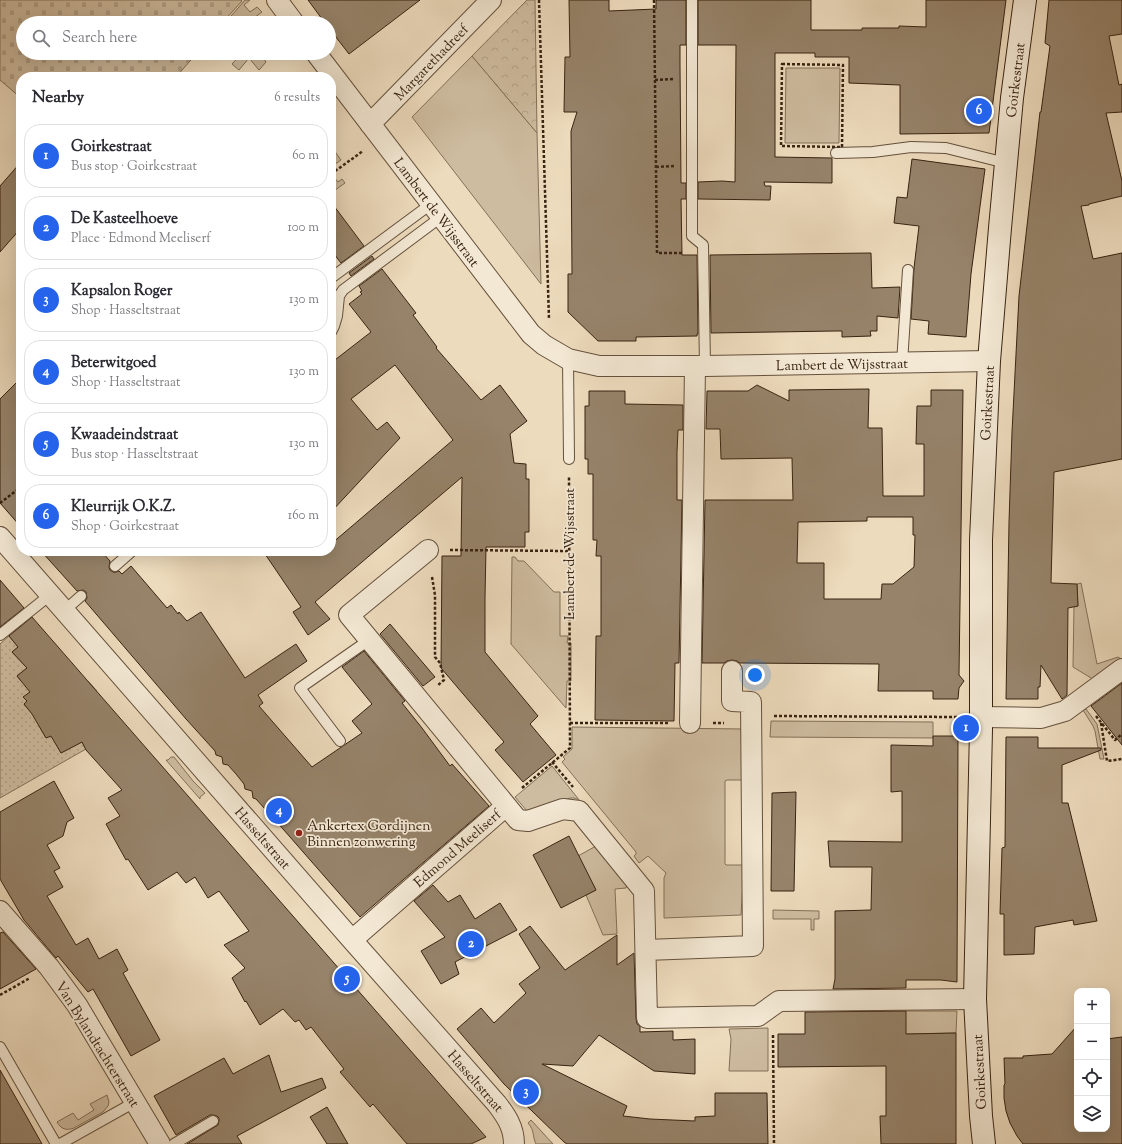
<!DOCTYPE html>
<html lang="en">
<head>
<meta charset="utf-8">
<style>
  :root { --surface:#fff; --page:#f7f7f7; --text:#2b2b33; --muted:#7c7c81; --line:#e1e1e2; --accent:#2563eb }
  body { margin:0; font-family:"Sorts Mill Goudy",serif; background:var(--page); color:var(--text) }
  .controls { position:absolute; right:12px; bottom:12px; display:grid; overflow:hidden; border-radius:8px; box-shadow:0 4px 16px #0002 }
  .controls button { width:36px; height:36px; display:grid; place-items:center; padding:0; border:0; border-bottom:1px solid var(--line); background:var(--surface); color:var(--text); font:20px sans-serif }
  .you { position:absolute; left:755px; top:675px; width:14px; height:14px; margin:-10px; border:3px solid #fff; border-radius:50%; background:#1a73e8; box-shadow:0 0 0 6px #1a73e833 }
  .badge { display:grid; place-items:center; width:26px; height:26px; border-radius:50%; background:var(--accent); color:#fff; font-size:13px; font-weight:700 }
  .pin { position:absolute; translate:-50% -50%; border:2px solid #fff; box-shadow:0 1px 4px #0006 }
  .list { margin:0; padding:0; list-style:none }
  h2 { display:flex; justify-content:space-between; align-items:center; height:52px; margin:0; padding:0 16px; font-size:17px }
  h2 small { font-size:13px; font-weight:400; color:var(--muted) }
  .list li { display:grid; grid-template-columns:26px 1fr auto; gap:12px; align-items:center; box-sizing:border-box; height:64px; margin:0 8px 8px; padding:0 8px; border:1px solid var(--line); border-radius:16px }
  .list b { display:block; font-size:15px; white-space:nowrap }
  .list p { margin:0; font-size:13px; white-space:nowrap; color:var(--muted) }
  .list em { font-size:13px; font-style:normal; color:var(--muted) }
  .icon { flex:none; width:22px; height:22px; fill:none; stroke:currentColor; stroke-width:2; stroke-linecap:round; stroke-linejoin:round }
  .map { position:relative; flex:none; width:1122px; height:1144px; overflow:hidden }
  .search { position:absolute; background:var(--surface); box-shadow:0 4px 16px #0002; left:16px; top:16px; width:320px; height:44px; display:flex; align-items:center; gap:10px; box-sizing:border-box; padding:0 14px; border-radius:22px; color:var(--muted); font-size:15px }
  .panel { position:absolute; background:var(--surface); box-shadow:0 4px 16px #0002; left:16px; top:72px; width:320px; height:484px; border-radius:16px }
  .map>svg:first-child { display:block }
  .grass { fill:#cebca0; stroke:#837058 }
  .cemetery { fill:url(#cemetery-stones); stroke:#837058 }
  .park { fill:url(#park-crowns); stroke:#837058 }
  .garden { fill:url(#garden-dots); stroke:#837058 }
  .building { fill:#96836a; stroke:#382311; fill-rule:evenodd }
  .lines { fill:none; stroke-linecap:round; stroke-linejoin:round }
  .lane-casing { stroke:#65513c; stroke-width:12 }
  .street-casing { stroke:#65513c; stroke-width:22 }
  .secondary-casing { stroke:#382311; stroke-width:24 }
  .path { stroke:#382311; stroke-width:2.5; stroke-dasharray:3 2; stroke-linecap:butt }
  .lane { stroke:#f3e8d4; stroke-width:10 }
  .street { stroke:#f3e8d4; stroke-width:20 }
  .secondary { stroke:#f3e8d4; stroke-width:22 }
  .poi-dot { fill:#8f2418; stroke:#f3e8d4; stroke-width:1.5 }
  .labels { text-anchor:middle; stroke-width:3.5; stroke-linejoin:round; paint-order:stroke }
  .street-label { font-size:14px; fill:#382311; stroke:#f3e8d4 }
  .poi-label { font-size:14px; fill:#382311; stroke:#f3e8d4; text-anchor:start }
</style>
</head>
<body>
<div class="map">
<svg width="1122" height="1144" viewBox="0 0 1122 1144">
  <defs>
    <pattern id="cemetery-stones" width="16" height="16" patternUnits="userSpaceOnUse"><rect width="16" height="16" fill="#cebca0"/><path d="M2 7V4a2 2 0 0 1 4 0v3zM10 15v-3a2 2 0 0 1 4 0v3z" fill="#b2a189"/></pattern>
    <pattern id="park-crowns" width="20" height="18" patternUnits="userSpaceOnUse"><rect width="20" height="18" fill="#cebca0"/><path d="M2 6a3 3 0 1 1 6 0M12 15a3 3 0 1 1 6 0" fill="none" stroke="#b2a189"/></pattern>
    <pattern id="garden-dots" width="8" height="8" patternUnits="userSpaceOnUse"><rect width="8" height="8" fill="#cebca0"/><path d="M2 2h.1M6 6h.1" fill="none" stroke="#b2a189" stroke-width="1.8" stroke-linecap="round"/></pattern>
  </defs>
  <rect width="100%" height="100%" fill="#eddbbd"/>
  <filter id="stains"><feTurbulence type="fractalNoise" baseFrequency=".005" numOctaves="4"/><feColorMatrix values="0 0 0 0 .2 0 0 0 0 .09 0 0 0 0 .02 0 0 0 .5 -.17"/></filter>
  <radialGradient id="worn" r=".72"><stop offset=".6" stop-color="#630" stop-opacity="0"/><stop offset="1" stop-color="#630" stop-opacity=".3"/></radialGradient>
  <path class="grass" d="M245 0H250L244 5 250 12 257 7 262 12 251 20 252 23H225Z
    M242 53H260L266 62 259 70 249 58 239 70 232 64Z
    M472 56 537 133 541 284 412 117Z
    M786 68H840L839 143H785Z
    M331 146 341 160 331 167Z
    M334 177 338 182 342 179 345 183 331 193V179Z
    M512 557H515L518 561H524L554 592H560V636H568L567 643H571V681H567L566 708 511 644Z
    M1081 583 1097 664 1118 657 1121 659 1092 679 1091 678 1073 667 1074 607 1078 606 1077 584Z
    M1086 709 1097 724 1104 759H1100L1095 731 1093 726 1083 710Z
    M771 721 933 722V738L770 737Z
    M572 727 745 729 743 780H727L725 781V864L726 865H742L744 867 741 915 664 918V878L666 873 648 856 639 863 634 856 636 854V852L562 762 565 759 563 757 572 749Z
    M171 757H174L193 781 205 793 200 797V799L166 760H168Z
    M552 766 580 801C568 790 550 812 537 812 534 813 530 812 527 811L515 797Z
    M596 846 627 884 626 888 615 889 617 934 603 935 586 895 596 890 578 856Z
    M773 910 819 911V919H814V930H811V919H773Z
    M881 1011H957L956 1033 906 1034 881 1014Z
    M768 1028V1071H729L731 1039 729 1029Z
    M107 1095 109 1102 108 1106 103 1112 74 1128C66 1131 61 1129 57 1122L73 1113 78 1120 94 1110 90 1104Z
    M531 1120 553 1144H536C532 1136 535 1131 528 1123Z"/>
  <path class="cemetery" d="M0 0H241L242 1 222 23H23V53H197L176 77H21V98L0 80Z"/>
  <path class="park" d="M527 0H535L537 133 472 56Z"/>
  <path class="garden" d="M9 636 18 647 12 652 27 668 17 676 20 680 29 677 45 679 24 697 27 701 24 705 30 711 65 701 88 681 97 691 53 719 39 726 46 738 78 720 56 744 61 753 82 742 86 749 0 798V644Z"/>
  <path class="building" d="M308 0H420L349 54 329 28V23H325Z
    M569 0H609V11L656 9V0H686V45H680V65L681 183H686V199H681L682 255H697L698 334H697V336L636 337V341H598L568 312V274H572L571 131 577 112H564L565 57H570Z
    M698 0H811V30H862V28H899V26L926 27V0H1006L989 133 900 134V85L849 83V57H815V53H775V157L832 158V183L764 182 765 186H771L770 200 698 199V182L722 181 735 182 736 45H698Z
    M1049 0H1122V34L1109 36 1119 85 1122 84V112L1106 113 1122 181V196L1089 204V205L1081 206 1093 259 1122 253V459L1054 472 1051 583 1077 584 1078 606 1068 608 1067 695 1062 699 1041 665 1040 687H1038V699H1006L1009 522 1012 432 1019 296 1040 112H1041L1050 46 1045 43Z
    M912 159 985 169 971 274 966 337 928 334 929 321 911 319 914 268 919 226 894 223 897 197 907 198Z
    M21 162V228L0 252V186Z
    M331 202 364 246 341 263 331 250Z
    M871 253 872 288 900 287 898 318 877 316V331H870L871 336 842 337V331H836L711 333 710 255Z
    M372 256 374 259 351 276 349 273Z
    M382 269 416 313 413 315 437 347 436 348 481 400 500 385 527 421 510 434 514 463 526 464V479H529V532H525V547H486L485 598V652L538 716 530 724 556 755 523 782 495 750 504 742 441 668 442 556H461L462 477 315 602 330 619 308 635 293 612 301 607 263 551H331V544L453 440 395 365 351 399 377 430 387 422 400 438 331 512V363L371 332 349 304 362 294 360 292 362 291 359 286Z
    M21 378V527L0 503V399Z
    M757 385 789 401V390L869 389 868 428H882L883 496H924V444H916L917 406H931V390H963L959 675 964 681 959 688 958 699H933V691H878L879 664 740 663 737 661 732 660 727 661 724 663H702L705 500H793L792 458 721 459 720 429H706L707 391H748ZM867 517H913V535H915L914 567 893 584H882L881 599H824V563H797L798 522 867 521Z
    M589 391H625V404L683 405V430H678L677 452V500H682L679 663H675L674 721 595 720 596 636H601V556H596L597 540H593V474H588V459H585V406H589Z
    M41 551H101L110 561 109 567 110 570 113 572H116L119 571 122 574 131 566 167 608 171 605 178 614 179 612 187 621 201 612 245 678 296 644 307 661 258 695 263 703 259 706 312 767 362 733 352 721 372 704 342 667 364 651 405 701 402 703 422 728 450 766 452 764 489 806 360 917 283 829 256 799 253 798 252 791 245 789 244 784 236 774 228 765 223 764 222 757 216 755 215 751 186 719 85 601 87 598 86 592 83 590 77 591Z
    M0 580 24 608 0 627Z
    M32 617 140 741 486 1137 471 1144H407L373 1104 370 1107 340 1072 344 1069 311 1027 306 1030 299 1020 295 1022 283 1009 260 1025 246 1001 245 1002 232 978 245 968 224 945 249 931 219 891 208 898 195 877 186 883 177 872 148 890 128 859 126 860 106 824 120 816 108 798 122 790 86 750 82 742 61 753 51 736 46 738 32 714 24 704 27 701 23 697 30 692 17 676 27 668 12 652 18 647 9 636Z
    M390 624 435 677 423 686 380 634Z
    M1122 683V745L1091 706Z
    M933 736H958L957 982 941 980H906V988L833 989 835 979V911L871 910 872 867H830L828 841 902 842V791L891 792V745L933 746Z
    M1006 737H1038V748H1101V750L1062 765V803H1068L1097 921 1074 925 1073 920 1035 927 1034 954 1004 955V914H1000L1002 848 1005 847Z
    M54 781 74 818 67 822 63 836 47 845 60 868 54 871 63 887 47 896 76 945 88 938 99 959 117 949 128 970 123 973 160 1040 131 1056 93 989 88 992 58 956 56 958 24 920 0 879V812Z
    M796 792 794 891H771L772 793Z
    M569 836 596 890 561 908 533 855Z
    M433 885 448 902 460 895 475 919 500 903 517 930 455 962 459 974 441 984 421 951 445 937 414 901Z
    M530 926 565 970 617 935V965L634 953 636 1018 637 1024 640 1026V1032L673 1031V1040L695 1039V1074L654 1071 599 1035 573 1066 542 1064 627 1106 623 1116 650 1119 695 1121V1117L715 1116V1093H767L768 1144H567L564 1142 504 1084 457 1029 481 1008 494 1023 526 993 519 984 540 968 519 934Z
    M3 932 36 969 0 989V933Z
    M906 1011V1034L956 1033V1144H881L880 1116H886V1066L778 1067V1034H805V1012Z
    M1077 1026V1129H1107V1039L1122 1037V1144H1023L1017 1136 1010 1123 1006 1111 1004 1098V1085L1005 1084 1004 1058H1023V1056L1052 1054Z
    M269 1055 281 1092 322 1078 326 1088 237 1136 242 1144H187L218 1125 219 1121V1118L217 1116 213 1115H210L176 1135 154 1096 224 1058 233 1074Z
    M0 1070 28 1119 42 1144H0Z
    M327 1107 348 1144H327L310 1117Z"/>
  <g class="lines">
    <g class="lane-casing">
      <path id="lane" d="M692 0V236L703 245 705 366
        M836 153 873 152 911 147 946 148 1006 163
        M331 278 431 204
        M331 332 334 326 337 316 339 296 343 290 441 217
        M568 359 569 459
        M902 363 908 270
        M115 566 132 551
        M64 611 81 596
        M0 635 50 595
        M340 741 300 688 369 640
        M0 1047 56 1144
        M60 1144 135 1102
        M174 1144 213 1121"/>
    </g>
    <g class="street-casing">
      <path id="street" d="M277 0 294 23
        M316 53 531 334 544 345 568 359 599 366H705L989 361
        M370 124 491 0
        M0 537 352 940 497 1104C506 1116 514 1127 514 1144
        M428 550 349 615 518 820 528 821 563 809 579 811 644 891 647 1018 758 1016 779 1001 975 999
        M981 717 1041 718 1065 711 1122 669
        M690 723 695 366
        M0 911 49 967 77 1005 160 1144
        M352 940 506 806
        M646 950 753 946 751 702 732 701V671"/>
    </g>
    <g class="secondary-casing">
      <path id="secondary" d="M984 1144 981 1116 975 999 981 729V540L989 361 1000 228 1012 98 1025 0"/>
    </g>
    <path class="path" d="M539 0 549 319
      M654 0 657 253H683
      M782 64 843 65 842 147 781 146Z
      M655 80 674 79
      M656 167 675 166
      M331 174 363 151
      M0 503 21 487
      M450 550 569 551
      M432 577 435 595V657L440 663 444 680 437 686
      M774 716 957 717
      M1096 716 1115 740 1122 734
      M570 723H668
      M713 723H724
      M1101 723 1107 761 1122 759
      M552 762 573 787
      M522 788 570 748 569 476
      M0 995 30 978
      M773 1035 774 1144"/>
    <use href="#lane" class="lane"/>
    <use href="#street" class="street"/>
    <use href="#secondary" class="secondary"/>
  </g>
  <circle class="poi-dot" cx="299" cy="833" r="4"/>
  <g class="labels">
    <g class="street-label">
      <text transform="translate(431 62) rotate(-46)" y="5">Margarethadreef</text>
      <text transform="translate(1015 80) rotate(-83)" y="5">Goirkestraat</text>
      <text transform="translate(437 212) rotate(53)" y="5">Lambert de Wijsstraat</text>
      <text transform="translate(842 364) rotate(-1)" y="5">Lambert de Wijsstraat</text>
      <text transform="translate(987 403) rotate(-87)" y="5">Goirkestraat</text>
      <text transform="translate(569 554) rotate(-90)" y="5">Lambert de Wijsstraat</text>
      <text transform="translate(263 838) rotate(49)" y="5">Hasseltstraat</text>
      <text transform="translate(457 848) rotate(-41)" y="5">Edmond Meeliserf</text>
      <text transform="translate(98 1044) rotate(58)" y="5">Van Bylandtachterstraat</text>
      <text transform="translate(979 1072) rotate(-93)" y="5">Goirkestraat</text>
      <text transform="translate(476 1081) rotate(49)" y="5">Hasseltstraat</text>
    </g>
    <g class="poi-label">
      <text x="307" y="830">Ankertex Gordijnen<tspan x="307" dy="16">Binnen zonwering</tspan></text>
    </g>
  </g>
  <rect width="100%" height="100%" filter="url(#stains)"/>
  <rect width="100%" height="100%" fill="url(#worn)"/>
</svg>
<div class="controls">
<button>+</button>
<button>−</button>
<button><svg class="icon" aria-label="locate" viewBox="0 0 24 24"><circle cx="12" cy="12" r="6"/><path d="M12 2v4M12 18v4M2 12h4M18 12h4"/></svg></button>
<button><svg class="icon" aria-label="layers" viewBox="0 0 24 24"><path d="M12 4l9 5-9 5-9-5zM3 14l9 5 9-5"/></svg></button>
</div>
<div class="you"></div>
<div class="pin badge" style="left:966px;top:728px">1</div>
<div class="pin badge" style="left:471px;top:944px">2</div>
<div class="pin badge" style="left:526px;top:1092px">3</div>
<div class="pin badge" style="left:279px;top:811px">4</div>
<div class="pin badge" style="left:347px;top:979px">5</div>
<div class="pin badge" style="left:979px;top:111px">6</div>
<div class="search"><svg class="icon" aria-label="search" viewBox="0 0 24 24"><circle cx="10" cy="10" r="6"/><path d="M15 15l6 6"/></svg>Search here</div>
<section class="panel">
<h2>Nearby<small>6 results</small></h2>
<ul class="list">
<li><span class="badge">1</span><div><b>Goirkestraat</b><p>Bus stop · Goirkestraat</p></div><em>60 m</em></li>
<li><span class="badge">2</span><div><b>De Kasteelhoeve</b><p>Place · Edmond Meeliserf</p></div><em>100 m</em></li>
<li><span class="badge">3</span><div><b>Kapsalon Roger</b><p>Shop · Hasseltstraat</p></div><em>130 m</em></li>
<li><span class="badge">4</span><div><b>Beterwitgoed</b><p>Shop · Hasseltstraat</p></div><em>130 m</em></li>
<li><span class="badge">5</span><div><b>Kwaadeindstraat</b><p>Bus stop · Hasseltstraat</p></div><em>130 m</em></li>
<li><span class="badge">6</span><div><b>Kleurrijk O.K.Z.</b><p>Shop · Goirkestraat</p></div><em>160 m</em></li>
</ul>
</section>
</div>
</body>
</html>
